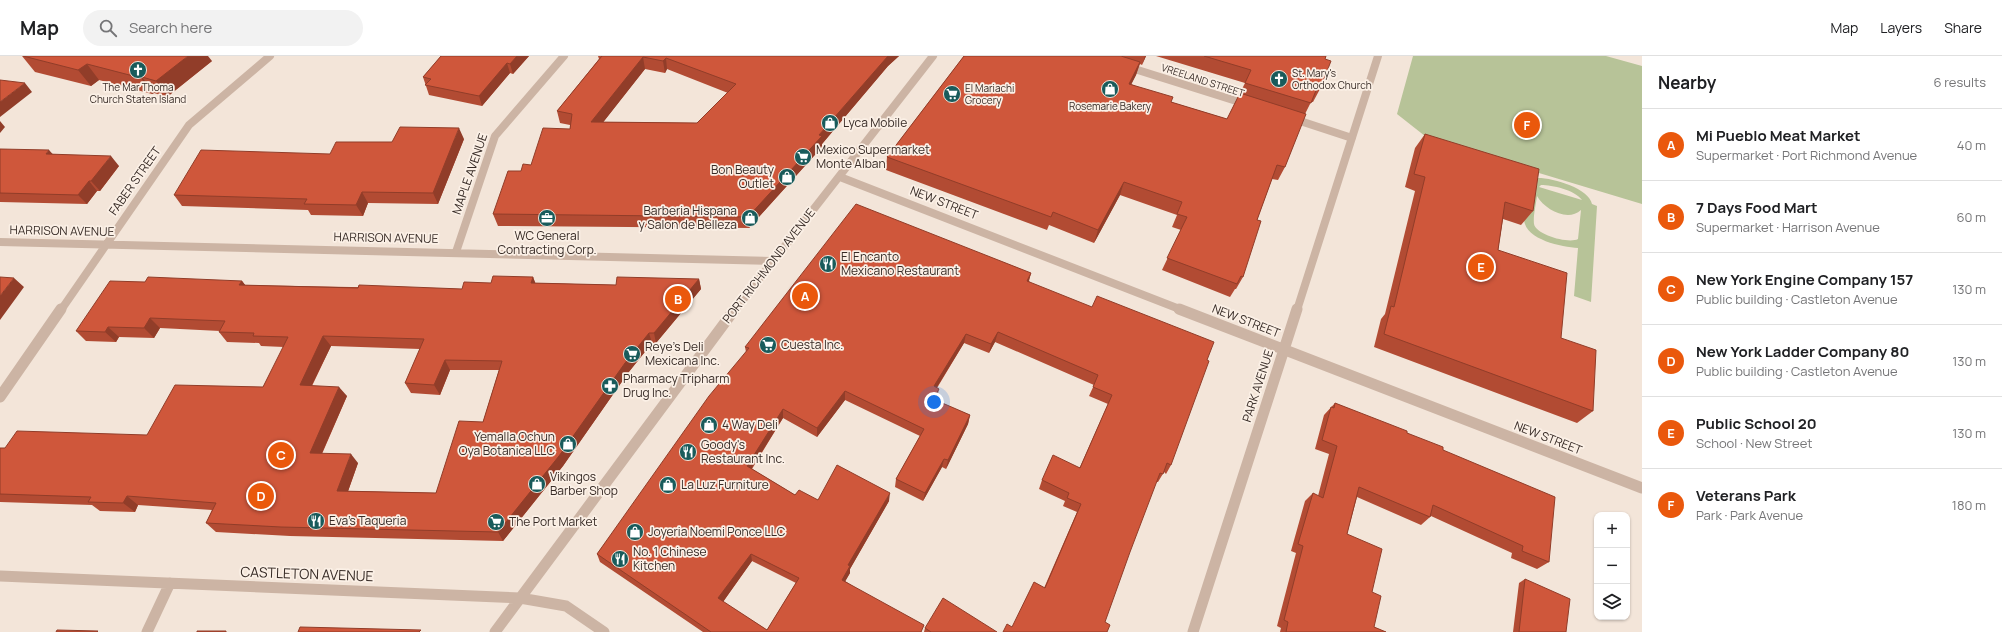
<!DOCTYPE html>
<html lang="en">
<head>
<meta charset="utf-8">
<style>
  :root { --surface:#fff; --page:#f2f2f2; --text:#202124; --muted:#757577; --line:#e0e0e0; --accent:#ea580c }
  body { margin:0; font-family:Manrope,sans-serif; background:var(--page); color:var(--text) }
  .controls { position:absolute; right:12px; bottom:12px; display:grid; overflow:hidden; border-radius:8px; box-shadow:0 1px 3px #0004 }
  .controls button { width:36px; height:36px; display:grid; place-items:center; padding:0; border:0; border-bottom:1px solid var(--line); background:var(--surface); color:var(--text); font:20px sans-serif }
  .you { position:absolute; left:934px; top:346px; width:14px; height:14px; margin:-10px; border:3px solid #fff; border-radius:50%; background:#1a73e8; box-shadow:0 0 0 6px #1a73e833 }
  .badge { display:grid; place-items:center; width:26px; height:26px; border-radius:50%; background:var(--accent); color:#fff; font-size:13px; font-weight:700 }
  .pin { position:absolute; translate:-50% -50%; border:2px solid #fff; box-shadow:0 1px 4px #0006 }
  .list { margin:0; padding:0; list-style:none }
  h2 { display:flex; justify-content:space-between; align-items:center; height:52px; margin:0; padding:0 16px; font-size:17px }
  h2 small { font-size:13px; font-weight:400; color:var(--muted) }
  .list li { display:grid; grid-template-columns:26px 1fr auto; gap:12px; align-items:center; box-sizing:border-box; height:72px; padding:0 16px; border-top:1px solid var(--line) }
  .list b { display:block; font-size:15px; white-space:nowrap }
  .list p { margin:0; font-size:13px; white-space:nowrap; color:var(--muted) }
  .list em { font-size:13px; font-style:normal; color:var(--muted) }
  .icon { flex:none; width:22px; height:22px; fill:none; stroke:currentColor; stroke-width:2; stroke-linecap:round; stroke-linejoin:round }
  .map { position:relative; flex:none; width:1642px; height:576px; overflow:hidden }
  header { display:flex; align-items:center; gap:24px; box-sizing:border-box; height:56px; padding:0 20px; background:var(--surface); border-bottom:1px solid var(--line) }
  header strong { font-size:19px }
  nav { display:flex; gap:22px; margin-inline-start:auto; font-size:14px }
  .search { width:280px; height:36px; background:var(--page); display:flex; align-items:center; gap:10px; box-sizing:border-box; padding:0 14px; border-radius:22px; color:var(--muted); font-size:15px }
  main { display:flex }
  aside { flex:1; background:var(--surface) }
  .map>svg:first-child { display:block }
  .green { fill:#b7c398; fill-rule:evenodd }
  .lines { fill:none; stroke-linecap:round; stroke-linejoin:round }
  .minor-far1 { stroke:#ccb4a4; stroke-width:8 }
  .minor { stroke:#ccb4a4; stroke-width:11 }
  .wall { fill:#b24b33; fill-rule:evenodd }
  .shaded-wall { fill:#913d29 }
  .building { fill:#cf573b; stroke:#913d29; fill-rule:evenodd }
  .labels { text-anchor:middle; stroke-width:3.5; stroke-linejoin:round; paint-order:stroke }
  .far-poi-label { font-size:10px; fill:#372b26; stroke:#fbf0e6; text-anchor:start }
  .far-street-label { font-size:10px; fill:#372b26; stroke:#fbf0e6 }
  .poi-label { font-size:12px; fill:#372b26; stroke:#fbf0e6; text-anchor:start }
  .street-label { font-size:12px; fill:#372b26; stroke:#fbf0e6 }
  .near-street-label { font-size:14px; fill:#372b26; stroke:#fbf0e6 }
</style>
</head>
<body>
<header>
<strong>Map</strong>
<div class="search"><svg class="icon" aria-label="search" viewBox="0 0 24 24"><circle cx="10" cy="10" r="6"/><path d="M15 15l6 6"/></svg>Search here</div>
<nav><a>Map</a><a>Layers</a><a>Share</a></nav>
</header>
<main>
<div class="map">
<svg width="1642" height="576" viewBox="0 0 1642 576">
  <rect width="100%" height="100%" fill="#f3e5d9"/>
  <path class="green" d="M1413 0H1606L1642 10V148L1430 84 1397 58Z
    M1536 122C1551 121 1589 132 1592 148L1597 150 1591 246 1574 240 1578 192C1562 191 1526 184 1524 164ZM1541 129C1552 129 1575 134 1582 144L1539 131ZM1537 140C1545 154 1568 166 1581 154L1578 183C1569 188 1536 179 1534 168 1533 160 1536 148 1537 140Z"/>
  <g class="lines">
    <path class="minor-far1" d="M1125 10 1249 49
      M1291 62 1352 82
      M840 121 1182 254
      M0 186 771 205
      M456 196 495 80 564 0
      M61 254 189 69 270 0
      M735 254 933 0
      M1297 254 1378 0"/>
    <path class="minor" d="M1179 253 1642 432
      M0 341 61 253
      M0 520 520 542 566 550 604 576
      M147 576 170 527
      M495 576 735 253
      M1193 576 1297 253"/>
  </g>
  <path class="wall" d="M22 0 212 5 167 41 154 37 152 38 99 24 91 30 35 16Z
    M441 0H529L513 18 510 17 482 50 429 39 423 21Z
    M598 0H899L888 10 822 88V91L749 172 498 170 493 158 521 115 531 109 570 73V69L560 67 557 55 599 3ZM645 13 665 17 667 13 728 37 697 67 603 66Z
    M964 0H1146L1142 9 1140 8 1136 19 1131 28 1171 46 1227 63 1245 27 1156 0H1326L1325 3 1320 33 1313 46H1311L1305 58 1285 111 1278 124 1272 123 1257 164 1243 221 1236 233H1235L1230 241 1162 214 1181 174 1172 171 1177 159 1120 139 1094 187 1049 169 1047 174 886 114 887 101Z
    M1425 78 1533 155 1521 169 1503 163 1498 194 1561 282 1593 355 1577 367 1374 291 1381 263 1385 258 1415 135 1405 131 1415 92Z
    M464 83 438 148 368 147 363 160 311 159 308 154 182 150 174 139 330 98 392 86Z
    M0 93 53 98 119 110 100 135H97L87 148 0 146Z
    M1031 217 1029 225 1171 409 1166 418 1164 416 1158 426H1156L1012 571 1044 532 1077 456 1063 450 1065 445 1039 433 1042 424 1080 411 1108 348 1089 340 1094 329 995 286 989 297 964 287 937 332V342L936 345 970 359 968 368 946 413 942 411 923 445 895 431 896 423 920 380 845 344 817 381 783 362 752 413 795 439 818 444 889 445 850 513V517L845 525 922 576H703L600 506 597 498 746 296 745 291ZM752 505 796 527 767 574 723 546Z
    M533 221 535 227 616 229 699 223 701 233 656 287H652L628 317 563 410 503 485 290 480 216 476 206 467 212 454 138 449 135 456 100 455 92 449 0 446V392H5L147 379 263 331 284 291 261 290 259 287 227 286 219 276 220 275 160 272 154 282 119 281 116 286 86 285 76 275 145 226 242 225 245 229 462 233 491 227ZM331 290 420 293 405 327 411 337 440 339 450 314H499L483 366 436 437 348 435 358 407 322 398 347 340 312 330Z
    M1335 347 1407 377 1443 394 1549 506 1537 513 1511 502 1512 497 1431 460 1430 461 1421 469 1357 441 1347 478 1372 536 1374 571 1386 576H1280L1281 572 1277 570 1296 497 1291 495 1305 445 1313 437 1318 440 1329 398 1315 393 1324 359Z
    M1525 523 1566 576H1513L1519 527Z
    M925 572 997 576H924Z"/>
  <path class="shaded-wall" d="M188 0H208L212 5 167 41 156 25Z
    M517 0H529L513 18 510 8Z
    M888 0H899L888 10 822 88V91L749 172 748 161Z
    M1145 0H1146L1142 9Z
    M643 1 645 13 594 78 591 66Z
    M666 2 667 13 665 17 663 5Z
    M1140 6 1136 19 1125 41 1129 28Z
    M507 7 510 17 482 50 479 40Z
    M87 8 99 24 91 30 78 14Z
    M142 21 154 37 152 38 141 22Z
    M25 27 32 36 0 61V46Z
    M0 65 5 71 0 77Z
    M459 72 464 83 438 148 433 137Z
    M49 94 58 104 46 98Z
    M111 100 119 110 100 135 91 125Z
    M89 125 97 135 87 148 78 139Z
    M1124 126 1120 139 1094 187 1098 174Z
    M362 136 368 147 363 160 356 149Z
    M1031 217 1028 227 1027 225Z
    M533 221 537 231 531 227Z
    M14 222 24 231 0 264V240Z
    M699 223 701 233 656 287 654 277Z
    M242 225 250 235 239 229Z
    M150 262 160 272 154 282 144 272Z
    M108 271 119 281 116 286 105 276Z
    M998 276 995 286 989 297 991 288Z
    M649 277 652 287 628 317 563 410 503 485 498 476 625 307Z
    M966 278 964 287 932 339 934 330Z
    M323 280 331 290 307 339 300 329Z
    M445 304 450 314 440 339 434 329Z
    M339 331 347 340 318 406 310 397Z
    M939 333 937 342 931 352 933 343Z
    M845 335V344L817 381V372Z
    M783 353V362L748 418 747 410Z
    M970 359 968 368 946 413 948 404Z
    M351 398 358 407 345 444 337 435Z
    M944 403 942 411 923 445 925 437Z
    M890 437 889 445 850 513V517L842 531V524L848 509Z
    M127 440 138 449 135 456 123 447Z
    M751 498 752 505 720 550 718 542Z"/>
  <path class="building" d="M23 0H188L156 25 142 21 141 22 87 8 78 14Z
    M441 0H517L510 8 507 7 479 40 425 29 431 23 423 21Z
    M602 0H888L819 79 822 80 748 161 493 158 508 115H521L523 108 531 109 543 72 570 73 572 58 557 55ZM643 1 663 5 666 2 736 28 697 67 591 66Z
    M964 0H1121L1140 6 1129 28 1173 41 1171 46 1227 63 1240 37 1306 58 1285 111 1277 109 1257 164 1261 165 1243 221 1241 220 1237 228 1167 202 1187 161 1177 158 1182 146 1124 126 1098 174 1053 156 1051 161 887 101Z
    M1204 0H1326L1325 3 1331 5 1320 33 1317 32 1311 47 1245 27 1251 14Z
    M0 24 25 27 0 46Z
    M400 71 459 72 433 137 362 136 356 149 304 148 307 143 174 139 201 94 330 98 336 86H392Z
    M1425 78 1539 113 1533 155 1505 146 1498 194 1567 217 1561 282 1596 294 1593 355 1384 278 1391 250 1394 251 1425 121 1414 118Z
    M0 93 49 94 46 98 111 100 91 125H89L78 139 0 137Z
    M856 148 1031 217 1027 225 1092 251 1097 240 1214 286 1207 304 1209 305 1171 409 1167 407 1163 418 1160 417 1130 496 1105 566 1110 569 1107 576H1003L1007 568 1012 571 1034 526 1045 532 1081 448 1067 442 1069 437 1042 424 1053 399 1080 412 1112 339 1093 331 1098 319 998 276 991 288 966 278 934 330 939 333 933 343 970 359 948 404 944 403 925 437 896 423 924 373 845 335 817 372 783 353 747 410 795 439 799 434 818 444 837 409 890 437 848 509 850 510 842 524 924 569 921 576H711L597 498 709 340 749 292 745 291ZM751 498 799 522 767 574 718 542Z
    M493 220 533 221 531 227 616 229 617 221 699 223 654 277H649L625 307 559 400 498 476 281 471 206 467 216 447 127 440 123 447 88 446 91 441 0 438V392H5L17 375 147 379 175 329 263 331 288 281 253 280 254 277 219 276 225 265 150 262 144 272 108 271 105 276 76 275 110 225 145 226 148 221 242 225 239 229 358 232 359 229 462 233 464 226 491 227ZM323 280 424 283 405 327 434 329 445 304 502 305 483 366 459 365 436 437 337 435 351 398 310 397 339 331 300 329Z
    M0 221 14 222 0 240Z
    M1335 347 1407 375V377L1443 391V394L1555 441 1549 506 1522 495 1523 490 1433 449 1430 461 1359 431 1347 478 1382 493 1372 536 1381 540 1374 571 1386 576H1286L1288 566 1284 564 1303 490 1298 488 1313 437 1323 442 1337 390 1322 384 1331 351 1334 352Z
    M1525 523 1570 543 1566 576H1519Z
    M943 542 997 576H931L925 572Z
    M300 571 421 574 419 576H298Z
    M57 574 98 575 97 576H56Z
    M197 575H226V576H197Z"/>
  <defs>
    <g id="church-disc" transform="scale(0.9)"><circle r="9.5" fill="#195b5b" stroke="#fbf0e6"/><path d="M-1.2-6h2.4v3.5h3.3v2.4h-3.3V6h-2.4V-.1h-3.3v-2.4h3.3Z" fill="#fff"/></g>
    <g id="shop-disc" transform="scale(0.9)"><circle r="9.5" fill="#195b5b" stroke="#fbf0e6"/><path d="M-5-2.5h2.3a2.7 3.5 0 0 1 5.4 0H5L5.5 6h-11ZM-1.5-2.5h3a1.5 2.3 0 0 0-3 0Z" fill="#fff"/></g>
    <g id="supermarket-disc" transform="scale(0.9)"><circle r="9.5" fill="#195b5b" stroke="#fbf0e6"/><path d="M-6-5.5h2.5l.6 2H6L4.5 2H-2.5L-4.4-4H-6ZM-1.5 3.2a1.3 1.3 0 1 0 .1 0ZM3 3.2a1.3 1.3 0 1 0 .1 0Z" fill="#fff"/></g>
    <g id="office-disc" transform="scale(0.9)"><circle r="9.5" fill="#195b5b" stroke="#fbf0e6"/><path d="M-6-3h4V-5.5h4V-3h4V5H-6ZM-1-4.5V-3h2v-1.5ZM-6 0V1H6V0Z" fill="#fff"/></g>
    <g id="restaurant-disc" transform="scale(0.9)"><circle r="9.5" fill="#195b5b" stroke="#fbf0e6"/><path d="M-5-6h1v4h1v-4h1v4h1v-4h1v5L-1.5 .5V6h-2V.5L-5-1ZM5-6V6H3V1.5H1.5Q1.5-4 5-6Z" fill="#fff"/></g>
    <g id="pharmacy-disc" transform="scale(0.9)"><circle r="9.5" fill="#195b5b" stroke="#fbf0e6"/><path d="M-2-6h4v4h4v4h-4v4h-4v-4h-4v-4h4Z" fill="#fff"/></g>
  </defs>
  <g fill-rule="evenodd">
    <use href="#church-disc" x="138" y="14"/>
    <use href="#church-disc" x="1279" y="23"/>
    <use href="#shop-disc" x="1110" y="33"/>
    <use href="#supermarket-disc" x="952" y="38"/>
    <use href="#shop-disc" x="830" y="67"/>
    <use href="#supermarket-disc" x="803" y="101"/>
    <use href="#shop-disc" x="787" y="121"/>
    <use href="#office-disc" x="547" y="162"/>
    <use href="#shop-disc" x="750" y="162"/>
    <use href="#restaurant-disc" x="828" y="208"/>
    <use href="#supermarket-disc" x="768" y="289"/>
    <use href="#supermarket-disc" x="632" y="298"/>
    <use href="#pharmacy-disc" x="610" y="330"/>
    <use href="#shop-disc" x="709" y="369"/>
    <use href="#shop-disc" x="568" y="388"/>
    <use href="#restaurant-disc" x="688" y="396"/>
    <use href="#shop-disc" x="537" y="428"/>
    <use href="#shop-disc" x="668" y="429"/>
    <use href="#restaurant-disc" x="316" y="465"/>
    <use href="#supermarket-disc" x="496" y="466"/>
    <use href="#shop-disc" x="635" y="476"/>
    <use href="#restaurant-disc" x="620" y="503"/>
  </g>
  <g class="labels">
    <g class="far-poi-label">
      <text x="1292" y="21">St. Mary's<tspan x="1292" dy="12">Orthodox Church</tspan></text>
      <text x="138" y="35" text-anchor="middle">The Mar Thoma<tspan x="138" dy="12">Church Staten Island</tspan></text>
      <text x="965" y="36">El Mariachi<tspan x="965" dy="12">Grocery</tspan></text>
      <text x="1110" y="54" text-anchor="middle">Rosemarie Bakery</text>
    </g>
    <g class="far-street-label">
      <text transform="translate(1203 24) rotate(18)" y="4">VREELAND STREET</text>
    </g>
    <g class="poi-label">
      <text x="843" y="71">Lyca Mobile</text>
      <text x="816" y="98">Mexico Supermarket<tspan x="816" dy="14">Monte Alban</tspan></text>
      <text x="774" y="118" text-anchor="end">Bon Beauty<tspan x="774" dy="14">Outlet</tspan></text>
      <text x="737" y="159" text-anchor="end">Barberia Hispana<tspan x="737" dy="14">y Salon de Belleza</tspan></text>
      <text x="547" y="184" text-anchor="middle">WC General<tspan x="547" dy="14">Contracting Corp.</tspan></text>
      <text x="841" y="205">El Encanto<tspan x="841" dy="14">Mexicano Restaurant</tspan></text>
      <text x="781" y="293">Cuesta Inc.</text>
      <text x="645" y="295">Reye's Deli<tspan x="645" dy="14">Mexicana Inc.</tspan></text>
      <text x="623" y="327">Pharmacy Tripharm<tspan x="623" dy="14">Drug Inc.</tspan></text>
      <text x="722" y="373">4 Way Deli</text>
      <text x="555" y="385" text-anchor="end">Yemalla Ochun<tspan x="555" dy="14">Oya Botanica LLC</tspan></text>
      <text x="701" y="393">Goody's<tspan x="701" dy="14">Restaurant Inc.</tspan></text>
      <text x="550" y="425">Vikingos<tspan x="550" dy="14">Barber Shop</tspan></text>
      <text x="681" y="433">La Luz Furniture</text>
      <text x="329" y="469">Eva's Taqueria</text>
      <text x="509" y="470">The Port Market</text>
      <text x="648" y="480">Joyeria Noemi Ponce LLC</text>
      <text x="633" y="500">No. 1 Chinese<tspan x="633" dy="14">Kitchen</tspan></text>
    </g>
    <g class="street-label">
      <text transform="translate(470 118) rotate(-71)" y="4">MAPLE AVENUE</text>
      <text transform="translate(135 125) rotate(-55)" y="4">FABER STREET</text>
      <text transform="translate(944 147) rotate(21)" y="4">NEW STREET</text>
      <text transform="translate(62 175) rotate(1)" y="4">HARRISON AVENUE</text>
      <text transform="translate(386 182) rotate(1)" y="4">HARRISON AVENUE</text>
      <text transform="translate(769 210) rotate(-52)" y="4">PORT RICHMOND AVENUE</text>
      <text transform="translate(1246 265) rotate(21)" y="4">NEW STREET</text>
      <text transform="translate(1258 330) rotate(-72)" y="4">PARK AVENUE</text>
      <text transform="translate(1548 382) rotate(21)" y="4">NEW STREET</text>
    </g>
    <g class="near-street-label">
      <text transform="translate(307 518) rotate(2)" y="5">CASTLETON AVENUE</text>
    </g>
  </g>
</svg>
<div class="controls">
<button>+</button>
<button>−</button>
<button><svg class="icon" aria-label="layers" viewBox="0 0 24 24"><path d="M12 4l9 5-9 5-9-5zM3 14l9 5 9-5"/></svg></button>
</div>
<div class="you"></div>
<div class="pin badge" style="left:805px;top:240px">A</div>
<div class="pin badge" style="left:678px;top:243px">B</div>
<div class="pin badge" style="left:281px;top:399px">C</div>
<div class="pin badge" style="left:261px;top:440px">D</div>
<div class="pin badge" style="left:1481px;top:211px">E</div>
<div class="pin badge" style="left:1527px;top:69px">F</div>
</div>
<aside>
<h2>Nearby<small>6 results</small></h2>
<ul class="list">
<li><span class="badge">A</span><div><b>Mi Pueblo Meat Market</b><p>Supermarket · Port Richmond Avenue</p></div><em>40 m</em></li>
<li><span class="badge">B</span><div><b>7 Days Food Mart</b><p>Supermarket · Harrison Avenue</p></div><em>60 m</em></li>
<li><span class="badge">C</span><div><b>New York Engine Company 157</b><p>Public building · Castleton Avenue</p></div><em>130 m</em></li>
<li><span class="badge">D</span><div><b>New York Ladder Company 80</b><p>Public building · Castleton Avenue</p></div><em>130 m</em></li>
<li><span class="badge">E</span><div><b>Public School 20</b><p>School · New Street</p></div><em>130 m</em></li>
<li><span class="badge">F</span><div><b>Veterans Park</b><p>Park · Park Avenue</p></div><em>180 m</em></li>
</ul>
</aside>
</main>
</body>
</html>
